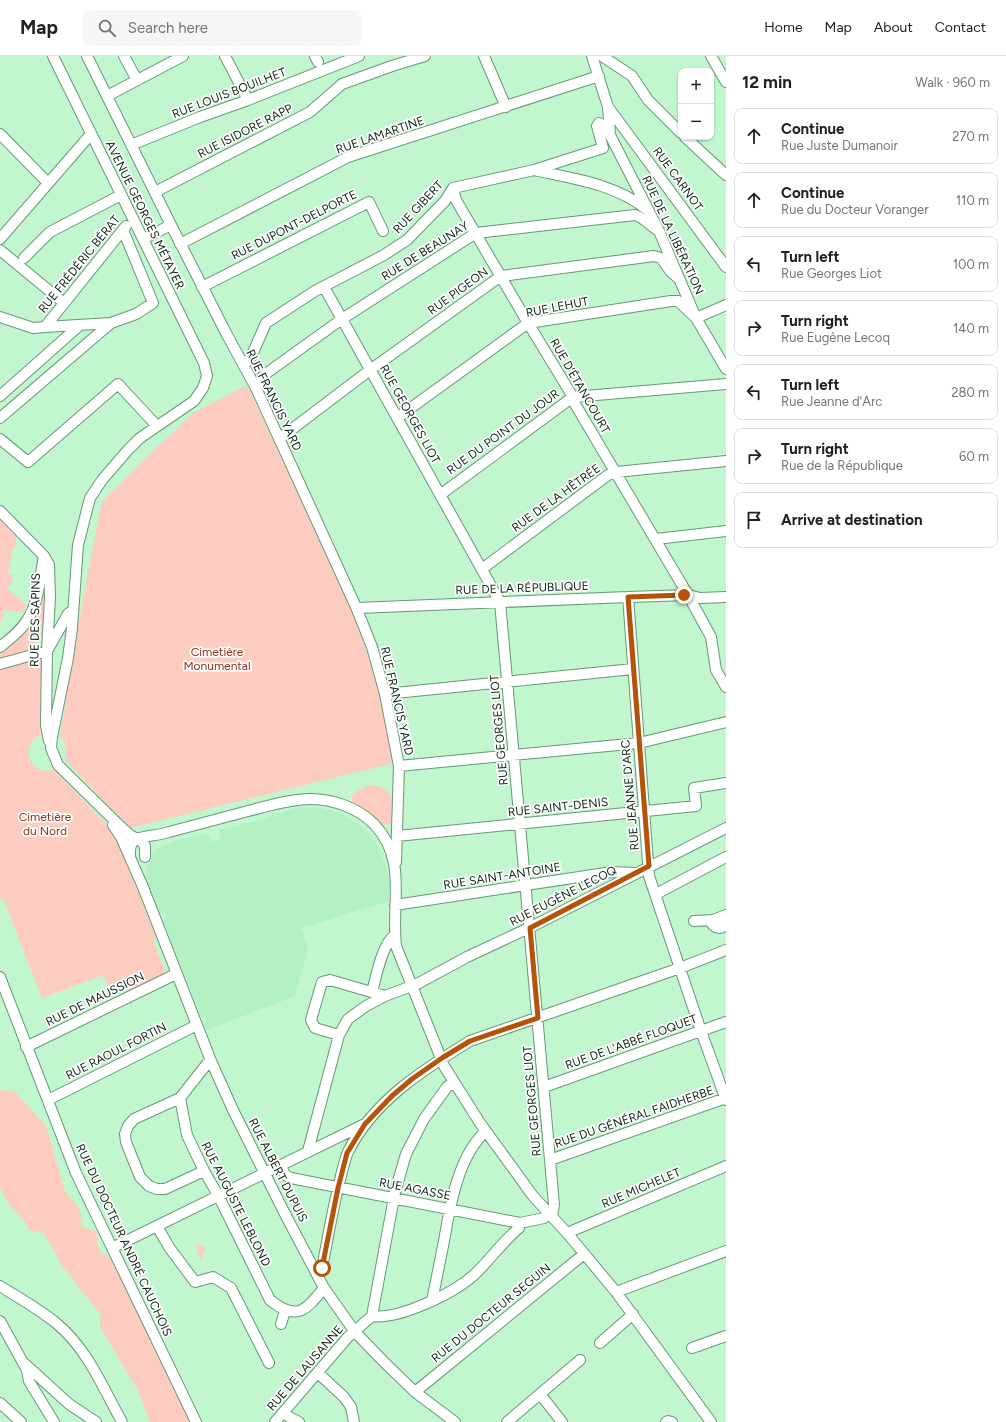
<!DOCTYPE html>
<html lang="en">
<head>
<meta charset="utf-8">
<style>
  :root { --surface:#fff; --page:#f6f6f6; --text:#202124; --muted:#757577; --line:#e0e0e0 }
  body { margin:0; font-family:Figtree,sans-serif; background:var(--page); color:var(--text) }
  .controls { position:absolute; right:12px; top:12px; display:grid; overflow:hidden; border-radius:8px; box-shadow:0 1px 3px #0004 }
  .controls button { width:36px; height:36px; display:grid; place-items:center; padding:0; border:0; border-bottom:1px solid var(--line); background:var(--surface); color:var(--text); font:20px sans-serif }
  .stop { position:absolute; width:12px; height:12px; margin:-9px; border:3px solid #b45309; border-radius:50%; background:#fff }
  .stop.end { background:#b45309; border-color:#fff; box-shadow:0 1px 4px #0008 }
  .list { margin:0; padding:0; list-style:none }
  h2 { display:flex; justify-content:space-between; align-items:center; height:52px; margin:0; padding:0 16px; font-size:17px }
  h2 small { font-size:13px; font-weight:400; color:var(--muted) }
  .list li { display:grid; grid-template-columns:26px 1fr auto; gap:12px; align-items:center; box-sizing:border-box; height:56px; margin:0 8px 8px; padding:0 8px; border:1px solid var(--line); border-radius:8px }
  .list b { display:block; font-size:15px; white-space:nowrap }
  .list p { margin:0; font-size:13px; white-space:nowrap; color:var(--muted) }
  .list em { font-size:13px; font-style:normal; color:var(--muted) }
  .icon { flex:none; width:22px; height:22px; fill:none; stroke:currentColor; stroke-width:2; stroke-linecap:round; stroke-linejoin:round }
  .map { position:relative; flex:none; width:726px; height:1366px; overflow:hidden }
  header { display:flex; align-items:center; gap:24px; box-sizing:border-box; height:56px; padding:0 20px; background:var(--surface); border-bottom:1px solid var(--line) }
  header strong { font-size:19px }
  nav { display:flex; gap:22px; margin-inline-start:auto; font-size:14px }
  .search { width:280px; height:36px; background:var(--page); display:flex; align-items:center; gap:10px; box-sizing:border-box; padding:0 14px; border-radius:8px; color:var(--muted); font-size:15px }
  main { display:flex }
  aside { flex:1; background:var(--surface) }
  .map>svg:first-child { display:block }
  .built { fill:#b3f0c3 }
  .green { fill:#fdccc1 }
  .lines { fill:none; stroke-linecap:round; stroke-linejoin:round }
  .minor-casing { stroke:#669975; stroke-width:12 }
  .minor { stroke:#fff; stroke-width:10 }
  .route { stroke:#b45309; stroke-width:5 }
  .labels { text-anchor:middle; stroke-width:3.5; stroke-linejoin:round; paint-order:stroke }
  .street-label { font-size:12px; fill:#0e2315; stroke:#fff }
  .park-label { font-size:12px; fill:#942b17; stroke:#fff }
</style>
</head>
<body>
<header>
<strong>Map</strong>
<div class="search"><svg class="icon" aria-label="search" viewBox="0 0 24 24"><circle cx="10" cy="10" r="6"/><path d="M15 15l6 6"/></svg>Search here</div>
<nav><a>Home</a><a>Map</a><a>About</a><a>Contact</a></nav>
</header>
<main>
<div class="map">
<svg width="726" height="1366" viewBox="0 0 726 1366">
  <rect width="100%" height="100%" fill="#c1f6cf"/>
  <path class="built" d="M300 751 320 752 340 757 361 770 369 777 376 786 385 807 389 823V845L301 872 308 892 295 940 207 974 204 968 208 966 205 961 202 962 163 864 166 861 165 857H160L150 833 147 819V811L151 801 157 793 171 786 207 777 212 786 221 783 219 774 268 762 274 758Z"/>
  <path class="green" d="M247 329 351 550 379 634 393 704 390 708 130 772 65 704C67 696 67 687 60 681L78 569 102 445 193 357Z
    M0 458 18 480 15 483 17 490 13 492 8 518 13 519 11 528 6 531 26 549 23 557 12 554 4 556 0 568Z
    M41 538H48L45 580C32 585 29 594 29 607L44 603 41 678C17 691 30 720 54 714L110 772 116 782 156 881 153 884 166 917 129 936 126 932 111 939 103 919 42 942 3 842 0 843V594Z
    M375 729C394 734 400 752 390 768 376 772 361 755 352 746V740C358 731 365 731 375 729Z
    M0 1034 15 1036 46 1070 65 1135 80 1154 81 1170 97 1176C97 1193 97 1194 112 1203L191 1366H150L144 1351 140 1338 100 1271 101 1259 62 1210 44 1177 29 1174 24 1164 11 1151 0 1132Z
    M196 1187 206 1191 201 1205 200 1204Z"/>
  <g class="lines">
    <g class="minor-casing">
      <path id="minor" d="M53 0 204 307 207 320 203 332 194 345 140 382 127 395 102 424 90 442 78 489 72 572 68 602 52 681 51 692 58 709 121 771 130 779 142 786 145 790V801
        M87 0 171 169 226 277 256 332 356 551 372 591 385 638 399 710 396 806
        M124 0 137 24
        M225 0 248 44
        M315 0 318 6
        M484 0 506 51
        M592 0 608 51 610 79 659 175 696 262 726 313
        M602 0 632 20 648 44 681 77
        M711 0 726 26
        M107 40 183 0
        M608 51 726 211
        M0 78 48 127
        M685 81 726 119
        M131 89 200 61 248 44 359 0
        M534 114C570 122 616 128 646 153
        M453 132 456 144 528 267 573 341 575 348 688 539 711 581 716 614 726 631
        M155 136 310 56 342 28 392 10 425 0
        M0 183 91 78
        M143 183 171 169
        M180 188 348 101 599 20
        M0 194 64 247
        M24 202 50 176 121 139
        M202 231 369 146 383 175
        M324 231 500 546 550 1104 554 1149 552 1160
        M0 261 33 272 45 271 126 170
        M45 271 111 267 136 258 153 247 123 174
        M244 309 251 301 266 267 315 235 384 199 407 184 445 145 453 132 534 114 603 92 597 70 599 67 603 69 610 79
        M256 332 264 319 342 263 476 177 635 159C645 162 650 170 659 175
        M0 340 80 269
        M0 362 111 267
        M397 362 528 267 671 245H678L696 262 726 249
        M0 383 28 406 118 328 157 370
        M279 383 370 314 501 220 654 200 661 202 671 216 678 222
        M440 439 573 341 726 328
        M0 455 44 500 49 509 50 542 47 595 46 669 49 685
        M656 483 726 475
        M482 513 608 419 616 416 726 405
        M628 541 649 820 701 975 726 1044
        M357 552 628 541 688 539 700 542 726 541
        M0 591C10 583 23 573 29 561 39 544 40 520 44 500
        M0 608 47 595 68 558 73 554
        M385 638 633 613
        M399 710 639 687 726 666
        M113 769 121 781 143 831 211 1005 233 1054 285 1158 324 1232 355 1276 384 1306 415 1336 455 1366
        M397 780 696 750 694 732 726 727
        M130 801C130 794 129 787 137 783 143 780 161 779 169 776 196 769 222 762 248 755 268 750 290 743 311 743 333 743 358 752 374 768 408 804 391 846 396 890L444 1010 480 1067 533 1140 567 1177 616 1236 711 1366
        M656 838 726 801
        M395 849 612 816 635 817
        M726 859 713 864 712 868C716 873 721 873 726 869
        M694 865 713 864
        M0 921 76 1117 196 1366
        M372 936C376 922 382 887 395 879
        M339 979 315 972 311 964 322 926 330 924 385 940
        M26 991 176 918
        M211 1005 206 1009 180 1042 187 1079 204 1115 218 1139 270 1244C297 1266 306 1254 324 1232
        M544 1031 726 966
        M180 1042 134 1063 128 1070 125 1078 126 1086 140 1121 149 1130 157 1133H165L204 1115
        M48 1044 197 969
        M308 1095 339 979 348 963 366 950 385 940 417 928 467 901 533 870 726 772
        M550 1104 726 1042
        M281 1109C283 1115 284 1120 291 1122L520 1167 544 1162 549 1157
        M157 1170 169 1191 195 1226 213 1221 231 1232 269 1307
        M567 1177 726 1110
        M112 1192 365 1068
        M318 1221 322 1212C328 1182 333 1150 341 1120 343 1112 345 1103 348 1096 373 1045 423 1014 470 985L680 912 726 894
        M0 1230C19 1242 39 1253 56 1267 87 1292 103 1332 122 1366
        M616 1236 726 1195
        M432 1245C436 1225 440 1205 444 1185 450 1150 458 1100 486 1075
        M372 1260 395 1136 406 1098 424 1063 447 1031 454 1026
        M0 1265 27 1314 29 1325 54 1366
        M281 1268 285 1255
        M600 1287 633 1258
        M692 1292 726 1280
        M25 1308 69 1348 96 1366
        M318 1317 344 1341 351 1351 354 1366
        M415 1336 584 1198
        M540 1338 562 1366
        M0 1347 21 1366
        M284 1356 289 1361 299 1366
        M275 1366 348 1281 372 1260C399 1264 454 1237 474 1219 490 1204 502 1186 519 1172L520 1167
        M507 1366 580 1304
        M666 1366 668 1365 672 1366"/>
    </g>
    <use href="#minor" class="minor"/>
  </g>
  <g class="lines">
    <path class="route" d="M322 1212 338 1132 347 1097 365 1068 392 1040 412 1023 442 1002 470 985 538 962 530 872 649 810 628 541 684 539"/>
  </g>
  <g class="labels">
    <g class="street-label">
      <text transform="translate(229 37) rotate(-21)" y="4">RUE LOUIS BOUILHET</text>
      <text transform="translate(245 75) rotate(-27)" y="4">RUE ISIDORE RAPP</text>
      <text transform="translate(380 79) rotate(-19)" y="4">RUE LAMARTINE</text>
      <text transform="translate(678 123) rotate(54)" y="4">RUE CARNOT</text>
      <text transform="translate(418 151) rotate(-47)" y="4">RUE GIBERT</text>
      <text transform="translate(145 159) rotate(64)" y="4">AVENUE GEORGES MÉTAYER</text>
      <text transform="translate(294 169) rotate(-27)" y="4">RUE DUPONT-DELPORTE</text>
      <text transform="translate(673 179) rotate(65)" y="4">RUE DE LA LIBÉRATION</text>
      <text transform="translate(425 195) rotate(-32)" y="4">RUE DE BEAUNAY</text>
      <text transform="translate(79 208) rotate(-51)" y="4">RUE FRÉDÉRIC BÉRAT</text>
      <text transform="translate(458 235) rotate(-36)" y="4">RUE PIGEON</text>
      <text transform="translate(557 251) rotate(-11)" y="4">RUE LEHUT</text>
      <text transform="translate(580 330) rotate(60)" y="4">RUE D'ÉTANCOURT</text>
      <text transform="translate(274 344) rotate(64)" y="4">RUE FRANCIS YARD</text>
      <text transform="translate(410 358) rotate(61)" y="4">RUE GEORGES LIOT</text>
      <text transform="translate(503 376) rotate(-36)" y="4">RUE DU POINT DU JOUR</text>
      <text transform="translate(556 442) rotate(-36)" y="4">RUE DE LA HÊTRÉE</text>
      <text transform="translate(522 532) rotate(-2)" y="4">RUE DE LA RÉPUBLIQUE</text>
      <text transform="translate(35 564) rotate(-89)" y="4">RUE DES SAPINS</text>
      <text transform="translate(397 645) rotate(77)" y="4">RUE FRANCIS YARD</text>
      <text transform="translate(499 674) rotate(-95)" y="4">RUE GEORGES LIOT</text>
      <text transform="translate(630 739) rotate(-95)" y="4">RUE JEANNE D'ARC</text>
      <text transform="translate(558 751) rotate(-6)" y="4">RUE SAINT-DENIS</text>
      <text transform="translate(502 820) rotate(-9)" y="4">RUE SAINT-ANTOINE</text>
      <text transform="translate(563 840) rotate(-27)" y="4">RUE EUGÈNE LECOQ</text>
      <text transform="translate(95 943) rotate(-26)" y="4">RUE DE MAUSSION</text>
      <text transform="translate(631 986) rotate(-20)" y="4">RUE DE L'ABBÉ FLOQUET</text>
      <text transform="translate(116 995) rotate(-27)" y="4">RUE RAOUL FORTIN</text>
      <text transform="translate(532 1045) rotate(-95)" y="4">RUE GEORGES LIOT</text>
      <text transform="translate(634 1061) rotate(-19)" y="4">RUE DU GÉNÉRAL FAIDHERBE</text>
      <text transform="translate(278 1114) rotate(63)" y="4">RUE ALBERT DUPUIS</text>
      <text transform="translate(641 1132) rotate(-23)" y="4">RUE MICHELET</text>
      <text transform="translate(415 1133) rotate(11)" y="4">RUE AGASSE</text>
      <text transform="translate(236 1148) rotate(63)" y="4">RUE AUGUSTE LEBLOND</text>
      <text transform="translate(124 1184) rotate(65)" y="4">RUE DU DOCTEUR ANDRÉ CAUCHOIS</text>
      <text transform="translate(491 1257) rotate(-39)" y="4">RUE DU DOCTEUR SEGUIN</text>
      <text transform="translate(305 1312) rotate(-49)" y="4">RUE DE LAUSANNE</text>
    </g>
    <g class="park-label">
      <text x="217" y="600">Cimetière<tspan x="217" dy="14">Monumental</tspan></text>
      <text x="45" y="765">Cimetière<tspan x="45" dy="14">du Nord</tspan></text>
    </g>
  </g>
</svg>
<div class="controls">
<button>+</button>
<button>−</button>
</div>
<div class="stop" style="left:322px;top:1212px"></div>
<div class="stop end" style="left:684px;top:539px"></div>
</div>
<aside>
<h2>12 min<small>Walk · 960 m</small></h2>
<ul class="list">
<li><svg class="icon" aria-label="ahead" viewBox="0 0 24 24"><path d="M12 20V5M6 11l6-6 6 6"/></svg><div><b>Continue</b><p>Rue Juste Dumanoir</p></div><em>270 m</em></li>
<li><svg class="icon" aria-label="ahead" viewBox="0 0 24 24"><path d="M12 20V5M6 11l6-6 6 6"/></svg><div><b>Continue</b><p>Rue du Docteur Voranger</p></div><em>110 m</em></li>
<li><svg class="icon" aria-label="left" viewBox="0 0 24 24"><path d="M17 20v-9H6M10 6l-5 5 5 5"/></svg><div><b>Turn left</b><p>Rue Georges Liot</p></div><em>100 m</em></li>
<li><svg class="icon" aria-label="right" viewBox="0 0 24 24"><path d="M7 20v-9h11M14 6l5 5-5 5"/></svg><div><b>Turn right</b><p>Rue Eugène Lecoq</p></div><em>140 m</em></li>
<li><svg class="icon" aria-label="left" viewBox="0 0 24 24"><path d="M17 20v-9H6M10 6l-5 5 5 5"/></svg><div><b>Turn left</b><p>Rue Jeanne d'Arc</p></div><em>280 m</em></li>
<li><svg class="icon" aria-label="right" viewBox="0 0 24 24"><path d="M7 20v-9h11M14 6l5 5-5 5"/></svg><div><b>Turn right</b><p>Rue de la République</p></div><em>60 m</em></li>
<li><svg class="icon" aria-label="arrive" viewBox="0 0 24 24"><path d="M6 21V4h12l-3 4 3 4H6"/></svg><div><b>Arrive at destination</b></div></li>
</ul>
</aside>
</main>
</body>
</html>
